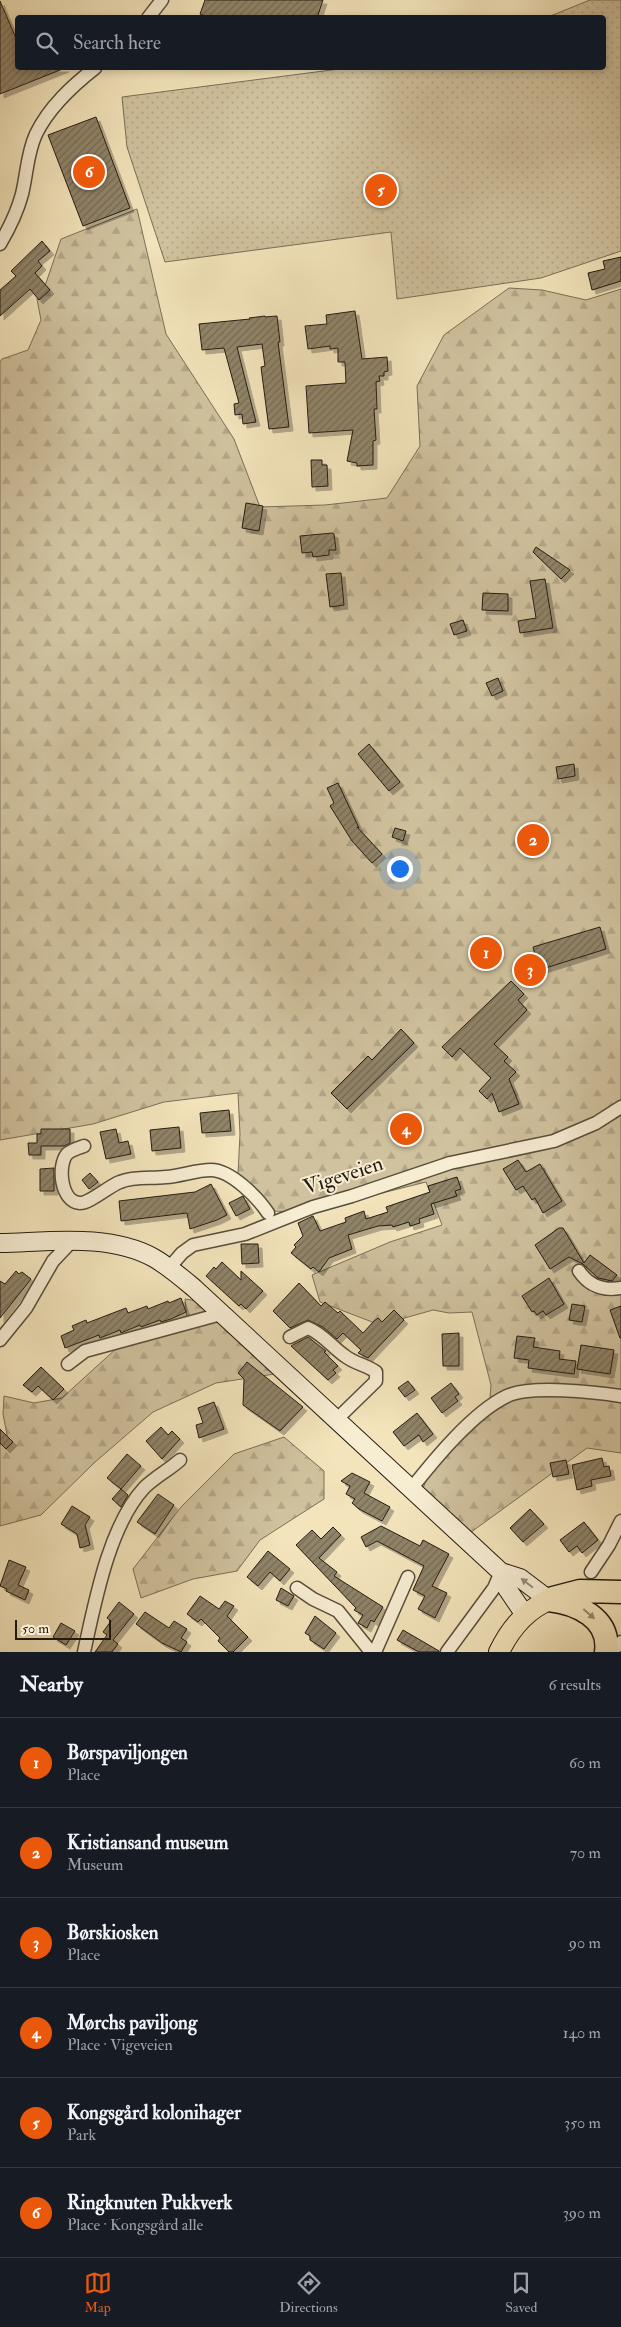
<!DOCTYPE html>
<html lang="en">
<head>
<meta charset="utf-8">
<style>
  :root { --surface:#171b24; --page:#242831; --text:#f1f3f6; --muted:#9ea1a6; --line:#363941; --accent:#ea580c }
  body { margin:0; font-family:"IM FELL Double Pica",serif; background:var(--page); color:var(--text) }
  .scale { position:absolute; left:15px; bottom:12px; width:96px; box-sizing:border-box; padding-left:5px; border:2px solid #251c11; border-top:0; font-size:14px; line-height:18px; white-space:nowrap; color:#251c11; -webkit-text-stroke:4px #f7edd3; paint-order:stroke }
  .you { position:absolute; left:399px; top:868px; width:18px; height:18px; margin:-12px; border:4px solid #fff; border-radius:50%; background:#1a73e8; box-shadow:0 0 0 8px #1a73e833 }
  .badge { display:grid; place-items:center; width:32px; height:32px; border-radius:50%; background:var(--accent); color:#fff; font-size:16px; font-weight:700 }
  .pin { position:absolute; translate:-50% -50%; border:2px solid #fff; box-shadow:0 1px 5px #0006 }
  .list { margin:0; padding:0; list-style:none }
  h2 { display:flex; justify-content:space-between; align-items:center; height:65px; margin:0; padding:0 20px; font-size:21px }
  h2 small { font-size:16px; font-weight:400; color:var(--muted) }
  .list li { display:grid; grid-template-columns:32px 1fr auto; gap:15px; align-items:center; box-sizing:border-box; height:90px; padding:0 20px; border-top:1px solid var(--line) }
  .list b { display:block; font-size:19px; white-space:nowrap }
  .list p { margin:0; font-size:16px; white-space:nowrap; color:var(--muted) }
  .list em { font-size:16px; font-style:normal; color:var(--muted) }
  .icon { flex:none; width:28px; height:28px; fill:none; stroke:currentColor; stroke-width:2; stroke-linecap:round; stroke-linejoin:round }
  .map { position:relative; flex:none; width:621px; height:1652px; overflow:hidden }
  .search { position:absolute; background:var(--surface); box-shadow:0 2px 8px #0003; left:15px; right:15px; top:15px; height:55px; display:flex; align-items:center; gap:12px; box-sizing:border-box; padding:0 18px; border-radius:5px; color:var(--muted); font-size:19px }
  .sheet { height:605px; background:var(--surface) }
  nav { display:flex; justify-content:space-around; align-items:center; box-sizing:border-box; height:70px; border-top:1px solid var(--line); background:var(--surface); font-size:14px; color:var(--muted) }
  nav a { display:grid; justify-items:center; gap:2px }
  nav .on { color:var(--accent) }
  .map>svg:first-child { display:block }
  .forest { fill:url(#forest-firs); stroke:#7a6f58 }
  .garden { fill:url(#garden-dots); stroke:#7a6f58 }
  .building { fill:url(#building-hatch); stroke:#251c11; filter:url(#shadow) }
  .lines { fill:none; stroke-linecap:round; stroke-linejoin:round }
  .street-casing { stroke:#584e3c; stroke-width:15 }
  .secondary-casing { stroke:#251c11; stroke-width:20 }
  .primary-casing { stroke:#251c11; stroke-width:22 }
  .highway-casing { stroke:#251c11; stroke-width:25 }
  .street { stroke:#f7edd3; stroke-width:12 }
  .secondary { stroke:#f7edd3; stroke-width:18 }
  .primary { stroke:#f3e4bb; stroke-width:20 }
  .highway { stroke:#f3e4bb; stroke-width:22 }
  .oneway { fill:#988f7c }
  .oneway2 { fill:#968a6e }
  .labels { text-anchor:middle; stroke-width:4; stroke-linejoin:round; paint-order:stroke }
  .street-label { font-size:21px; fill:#251c11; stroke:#f7edd3 }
</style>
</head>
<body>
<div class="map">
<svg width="621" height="1652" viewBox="0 0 621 1652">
  <defs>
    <pattern id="forest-firs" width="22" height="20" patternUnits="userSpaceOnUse" patternTransform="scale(1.25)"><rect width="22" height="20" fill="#d0c29e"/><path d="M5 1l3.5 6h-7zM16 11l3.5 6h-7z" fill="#b2a687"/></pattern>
    <pattern id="garden-dots" width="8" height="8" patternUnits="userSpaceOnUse" patternTransform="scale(1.25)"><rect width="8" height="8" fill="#d0c29e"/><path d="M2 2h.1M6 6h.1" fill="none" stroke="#b2a687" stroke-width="1.8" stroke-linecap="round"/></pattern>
    <pattern id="building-hatch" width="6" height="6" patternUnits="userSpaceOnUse" patternTransform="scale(1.25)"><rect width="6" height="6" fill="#908469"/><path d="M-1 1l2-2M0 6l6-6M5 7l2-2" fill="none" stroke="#756b55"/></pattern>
    <filter id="shadow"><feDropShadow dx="4" dy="4" stdDeviation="0" flood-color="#0004"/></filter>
  </defs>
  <rect width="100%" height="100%" fill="#f3e4bb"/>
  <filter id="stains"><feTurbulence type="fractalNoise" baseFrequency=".004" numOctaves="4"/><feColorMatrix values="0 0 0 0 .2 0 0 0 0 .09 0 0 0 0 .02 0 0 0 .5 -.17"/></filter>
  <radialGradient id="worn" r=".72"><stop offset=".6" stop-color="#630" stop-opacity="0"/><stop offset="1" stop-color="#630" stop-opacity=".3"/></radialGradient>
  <path class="forest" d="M137 209 166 334 234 439 260 507 325 505 387 498 420 446 417 386 444 335 509 288 542 290 586 300 621 289V1453L587 1448 467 1535 423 1488 434 1463 489 1410 491 1385 472 1312 449 1313 433 1310 380 1325 320 1302 312 1275 390 1242 442 1225 426 1182 306 1212 268 1211 238 1174 240 1134 238 1093 164 1102 93 1124 0 1140V362L2 359 28 350 41 320 37 299 46 283 61 239Z
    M185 1299 222 1305 281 1373 216 1383 153 1412 94 1463 41 1515 0 1526V1445L8 1440 3 1414 4 1396 34 1403 62 1398 118 1347 187 1319Z
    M284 1437 324 1471V1499L260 1540 237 1571 193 1579 141 1598 133 1569 181 1507 234 1454Z"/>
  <path class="garden" d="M590 0H621V251L541 278 397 299 391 232 165 262 127 147 122 97 347 68H604V18L548 17Z"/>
  <path class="building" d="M205 0H323L317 18H209L200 14Z
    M0 1 18 43V68H65L0 94Z
    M96 117 130 208 83 226 48 135Z
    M42 241 50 251 38 261 42 266 35 273 50 290 39 300 30 289 0 316V290L16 276 11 271Z
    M621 257V281L592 290 588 273 605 269 603 261Z
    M355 311 362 359 387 357 388 371 384 372V376H379L380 381 376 382 377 409H374L376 440 373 441V465L357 466V463L347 461 353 430 309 433 306 386 346 383 345 362H338V348L330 349V346L308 349 305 326 327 324 326 315Z
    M265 316V317L277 316 280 342H278L289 427 269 429 261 367 265 366 262 344 237 347 256 422 243 424 242 414 235 415 234 404 239 403 224 348 202 350 199 324 250 319 249 318Z
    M311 460H322V465H327L328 486 312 487Z
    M246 503 263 506 259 531 242 528Z
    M332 533 334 534 336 550H329V555L313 557 312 552 302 553 300 536Z
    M536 547 570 570 561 579 533 552Z
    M341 573 344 605 330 607 326 574Z
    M545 579 553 628 520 633 518 621 536 618 530 581Z
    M483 593 508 594V611L482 610Z
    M463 620 467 631 454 635 450 624Z
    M498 678 503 691 492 696 486 683Z
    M369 744 400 782 389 791 358 754Z
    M574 764 575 776 558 779 556 767Z
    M338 783 359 828 357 827 382 854 372 863 352 841 330 806 334 803 327 788Z
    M395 828 406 831 403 841 392 837Z
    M600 927 606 949 539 970 533 947Z
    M511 981 524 994 518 1000 527 1010 494 1044 508 1057 504 1061 516 1072 509 1079 519 1104 499 1112 492 1093 487 1099 479 1091 491 1078 460 1048 452 1057 442 1047Z
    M401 1029 414 1043 347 1109 331 1093 368 1056 372 1060Z
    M229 1110 231 1131 202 1133 200 1113Z
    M403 1118 414 1128 406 1137 395 1126Z
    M179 1127 181 1148 152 1151 150 1130Z
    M41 1129H70V1143L64 1146H41V1155H29L28 1143H37V1134H41Z
    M116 1129 119 1143 128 1141 131 1154 106 1159 100 1132Z
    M518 1160 526 1172 540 1164 562 1201 543 1213 535 1198 532 1200 523 1186 516 1190 503 1169Z
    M54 1168V1191H40V1169Z
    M90 1173 98 1182 89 1189 82 1180Z
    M457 1177 461 1189 455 1191 457 1196 431 1204 434 1214 419 1219 420 1223 410 1226 409 1222 393 1227 392 1225 378 1226 348 1235 352 1249 329 1258 319 1272 313 1267 311 1269 291 1253 296 1247 294 1245 303 1236 298 1223 313 1216 320 1231 346 1222 345 1218 364 1211 366 1219 388 1212 386 1207 430 1192 428 1186Z
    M211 1184 227 1215 217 1220 190 1229 187 1213 121 1221 119 1201 195 1192Z
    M243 1196 250 1209 236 1216 229 1203Z
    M559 1228H563L584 1263 590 1255 617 1275 612 1281 598 1278 583 1264 569 1257 550 1269 535 1245Z
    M241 1244H258L259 1263 242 1264Z
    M222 1262 241 1280V1271L263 1291 246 1309 241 1304 239 1306 206 1276 214 1267 216 1269Z
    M16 1271 19 1274 22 1272 31 1279 0 1318V1281L5 1284Z
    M549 1278 564 1304 546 1315 543 1311 537 1315 534 1311 532 1312 522 1296Z
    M299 1283 321 1306 325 1302 338 1313 340 1311 363 1333 374 1321 378 1318 382 1322 394 1310 404 1320 368 1358 358 1353 361 1350 343 1333 337 1339 323 1327 308 1320 290 1328 273 1311Z
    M181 1298 186 1312 171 1319 161 1322 160 1320 141 1327 140 1325 121 1333 120 1330 100 1338 99 1335 65 1348 61 1336 74 1330 72 1326 86 1320 87 1323 126 1308 128 1313 147 1306 148 1309 168 1301 169 1303Z
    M572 1304 585 1306 582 1322 569 1320Z
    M621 1306V1338H620L610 1310Z
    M459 1333V1366H443L442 1334Z
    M517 1336 535 1338 533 1347 560 1351 559 1359 576 1361 574 1374 528 1368 529 1360 514 1358Z
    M308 1337 326 1351 324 1352 338 1366 333 1370 336 1373 328 1380 291 1346Z
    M581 1345 614 1350 610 1374 577 1369Z
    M247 1362 303 1407 280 1431 243 1405 244 1379 238 1373Z
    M41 1367 64 1389 53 1400 38 1386 32 1392 23 1385Z
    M408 1381 415 1390 405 1397 398 1388Z
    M451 1383 459 1394 455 1397 458 1401 442 1413 431 1398Z
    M214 1402 224 1429 199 1438 196 1425 203 1423 198 1408Z
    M417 1413 433 1434 423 1442 419 1435 404 1446 393 1432Z
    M161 1427 168 1435 172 1431 180 1439 162 1459 146 1441Z
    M0 1429 13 1442 6 1449 0 1443Z
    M127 1454 141 1466 121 1489 107 1478Z
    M602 1458 604 1467 609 1466 611 1476 591 1480 592 1486 577 1490 572 1465Z
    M566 1460 569 1474 553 1477 550 1463Z
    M352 1473 370 1482 364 1493 390 1507 382 1521 359 1509 352 1503 355 1499 346 1494 350 1486 341 1481Z
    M121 1489 128 1495 121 1507 112 1499Z
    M158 1494 174 1505 155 1534 137 1522Z
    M72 1506 90 1517 85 1525 90 1545 80 1548 77 1534 61 1524Z
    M530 1509 544 1524 523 1542 510 1528Z
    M584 1522 598 1540 582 1553 577 1546 569 1552 560 1540Z
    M381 1526 420 1546 423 1540 449 1554 432 1586 447 1593 435 1618 418 1609 425 1596 413 1590 424 1566 377 1541 366 1547 361 1537Z
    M333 1527 341 1535 319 1558 337 1572 334 1576 383 1607 374 1622 371 1620 367 1628 358 1623 363 1615 354 1610 356 1608 296 1545 312 1530 321 1539Z
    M268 1551 290 1569 280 1581 270 1572 258 1586 247 1577Z
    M9 1560 26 1567 18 1585 29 1590 25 1600 6 1591 7 1589 0 1586Z
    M281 1588 294 1596 288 1606 276 1600Z
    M200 1596 219 1609 225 1601 234 1606 227 1616 248 1637 233 1652H229L218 1641 220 1638 201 1619 198 1622 187 1614Z
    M119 1602 134 1614 113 1640 118 1644 112 1652H95L107 1635 103 1632 111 1621 107 1618Z
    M145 1612 169 1628 174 1621 187 1629 181 1638 187 1642 181 1652 162 1643 136 1624Z
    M315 1616 336 1633 324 1649 310 1640V1636L305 1633Z
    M61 1623 75 1631 66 1645 53 1637Z
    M403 1630 439 1651V1652H419L397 1640Z"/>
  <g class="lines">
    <g class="street-casing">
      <path id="street" d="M148 18 162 0
        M0 244C10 227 17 213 22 194 27 174 27 153 36 134 49 107 72 86 95 68
        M84 1146C78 1148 71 1150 67 1154 57 1166 61 1202 80 1203 90 1203 109 1186 120 1182 135 1176 151 1179 166 1177 181 1176 196 1170 211 1170 231 1170 258 1198 268 1213
        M169 1268 182 1253 193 1245 245 1234 313 1207 352 1196 450 1163 554 1141 596 1123 621 1107
        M579 1271C589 1286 604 1291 621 1288
        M290 1337 308 1328C323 1334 332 1347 345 1356 355 1364 367 1365 376 1372V1381L337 1419
        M0 1340 26 1308 53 1261 71 1242
        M68 1364 85 1351 221 1314
        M411 1489C434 1460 473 1412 507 1396 531 1385 594 1392 621 1396
        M591 1572 609 1545 621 1521
        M297 1588 313 1599 338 1611 371 1652
        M84 1652C95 1602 109 1526 144 1488 155 1477 169 1470 180 1460
        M375 1652 408 1577
        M447 1652 494 1588 501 1572
        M611 1652 621 1642"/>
    </g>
    <g class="secondary-casing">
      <path id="secondary" d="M0 1243C49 1242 109 1233 154 1258 168 1266 181 1277 194 1288L501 1572 520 1578 549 1600
        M501 1572 504 1584 525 1615"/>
    </g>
    <g class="primary-casing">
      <path id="primary" d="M499 1652C510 1629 526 1610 549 1600"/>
    </g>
    <g class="highway-casing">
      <path id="highway" d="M553 1598 580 1591 621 1592
        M549 1600C576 1603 611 1618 606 1652"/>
    </g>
    <use href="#street" class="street"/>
    <use href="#secondary" class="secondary"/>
    <use href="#primary" class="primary"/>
    <use href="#highway" class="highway"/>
  </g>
  <defs><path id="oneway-solid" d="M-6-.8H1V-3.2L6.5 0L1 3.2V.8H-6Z" transform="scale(1.25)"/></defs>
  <use class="oneway" href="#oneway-solid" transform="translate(527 1583) rotate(-142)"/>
  <use class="oneway2" href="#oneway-solid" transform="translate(589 1614) rotate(41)"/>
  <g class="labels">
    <g class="street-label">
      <text transform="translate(343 1175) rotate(-18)" y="7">Vigeveien</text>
    </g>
  </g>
  <rect width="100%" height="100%" filter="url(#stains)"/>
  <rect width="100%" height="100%" fill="url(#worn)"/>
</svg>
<div class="scale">50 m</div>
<div class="you"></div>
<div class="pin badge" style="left:486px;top:953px">1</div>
<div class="pin badge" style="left:533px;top:840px">2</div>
<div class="pin badge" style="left:530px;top:970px">3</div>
<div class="pin badge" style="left:406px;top:1129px">4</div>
<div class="pin badge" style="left:381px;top:190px">5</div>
<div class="pin badge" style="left:89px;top:172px">6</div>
<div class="search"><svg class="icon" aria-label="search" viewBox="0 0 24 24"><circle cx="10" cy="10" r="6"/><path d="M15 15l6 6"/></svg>Search here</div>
</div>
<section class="sheet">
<h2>Nearby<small>6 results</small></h2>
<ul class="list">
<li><span class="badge">1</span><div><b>Børspaviljongen</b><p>Place</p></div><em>60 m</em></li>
<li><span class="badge">2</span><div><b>Kristiansand museum</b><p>Museum</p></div><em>70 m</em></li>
<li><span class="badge">3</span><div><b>Børskiosken</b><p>Place</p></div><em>90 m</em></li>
<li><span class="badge">4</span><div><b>Mørchs paviljong</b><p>Place · Vigeveien</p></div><em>140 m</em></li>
<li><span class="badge">5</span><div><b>Kongsgård kolonihager</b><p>Park</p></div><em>350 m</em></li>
<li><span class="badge">6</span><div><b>Ringknuten Pukkverk</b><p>Place · Kongsgård alle</p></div><em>390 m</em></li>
</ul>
</section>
<nav>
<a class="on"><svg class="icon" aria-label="map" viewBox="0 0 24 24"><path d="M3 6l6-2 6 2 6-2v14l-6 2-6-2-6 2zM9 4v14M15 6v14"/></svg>Map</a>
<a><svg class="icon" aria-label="directions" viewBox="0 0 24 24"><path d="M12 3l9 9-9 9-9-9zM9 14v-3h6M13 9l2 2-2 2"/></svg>Directions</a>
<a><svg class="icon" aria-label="saved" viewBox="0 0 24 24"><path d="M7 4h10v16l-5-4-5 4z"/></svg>Saved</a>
</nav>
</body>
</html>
